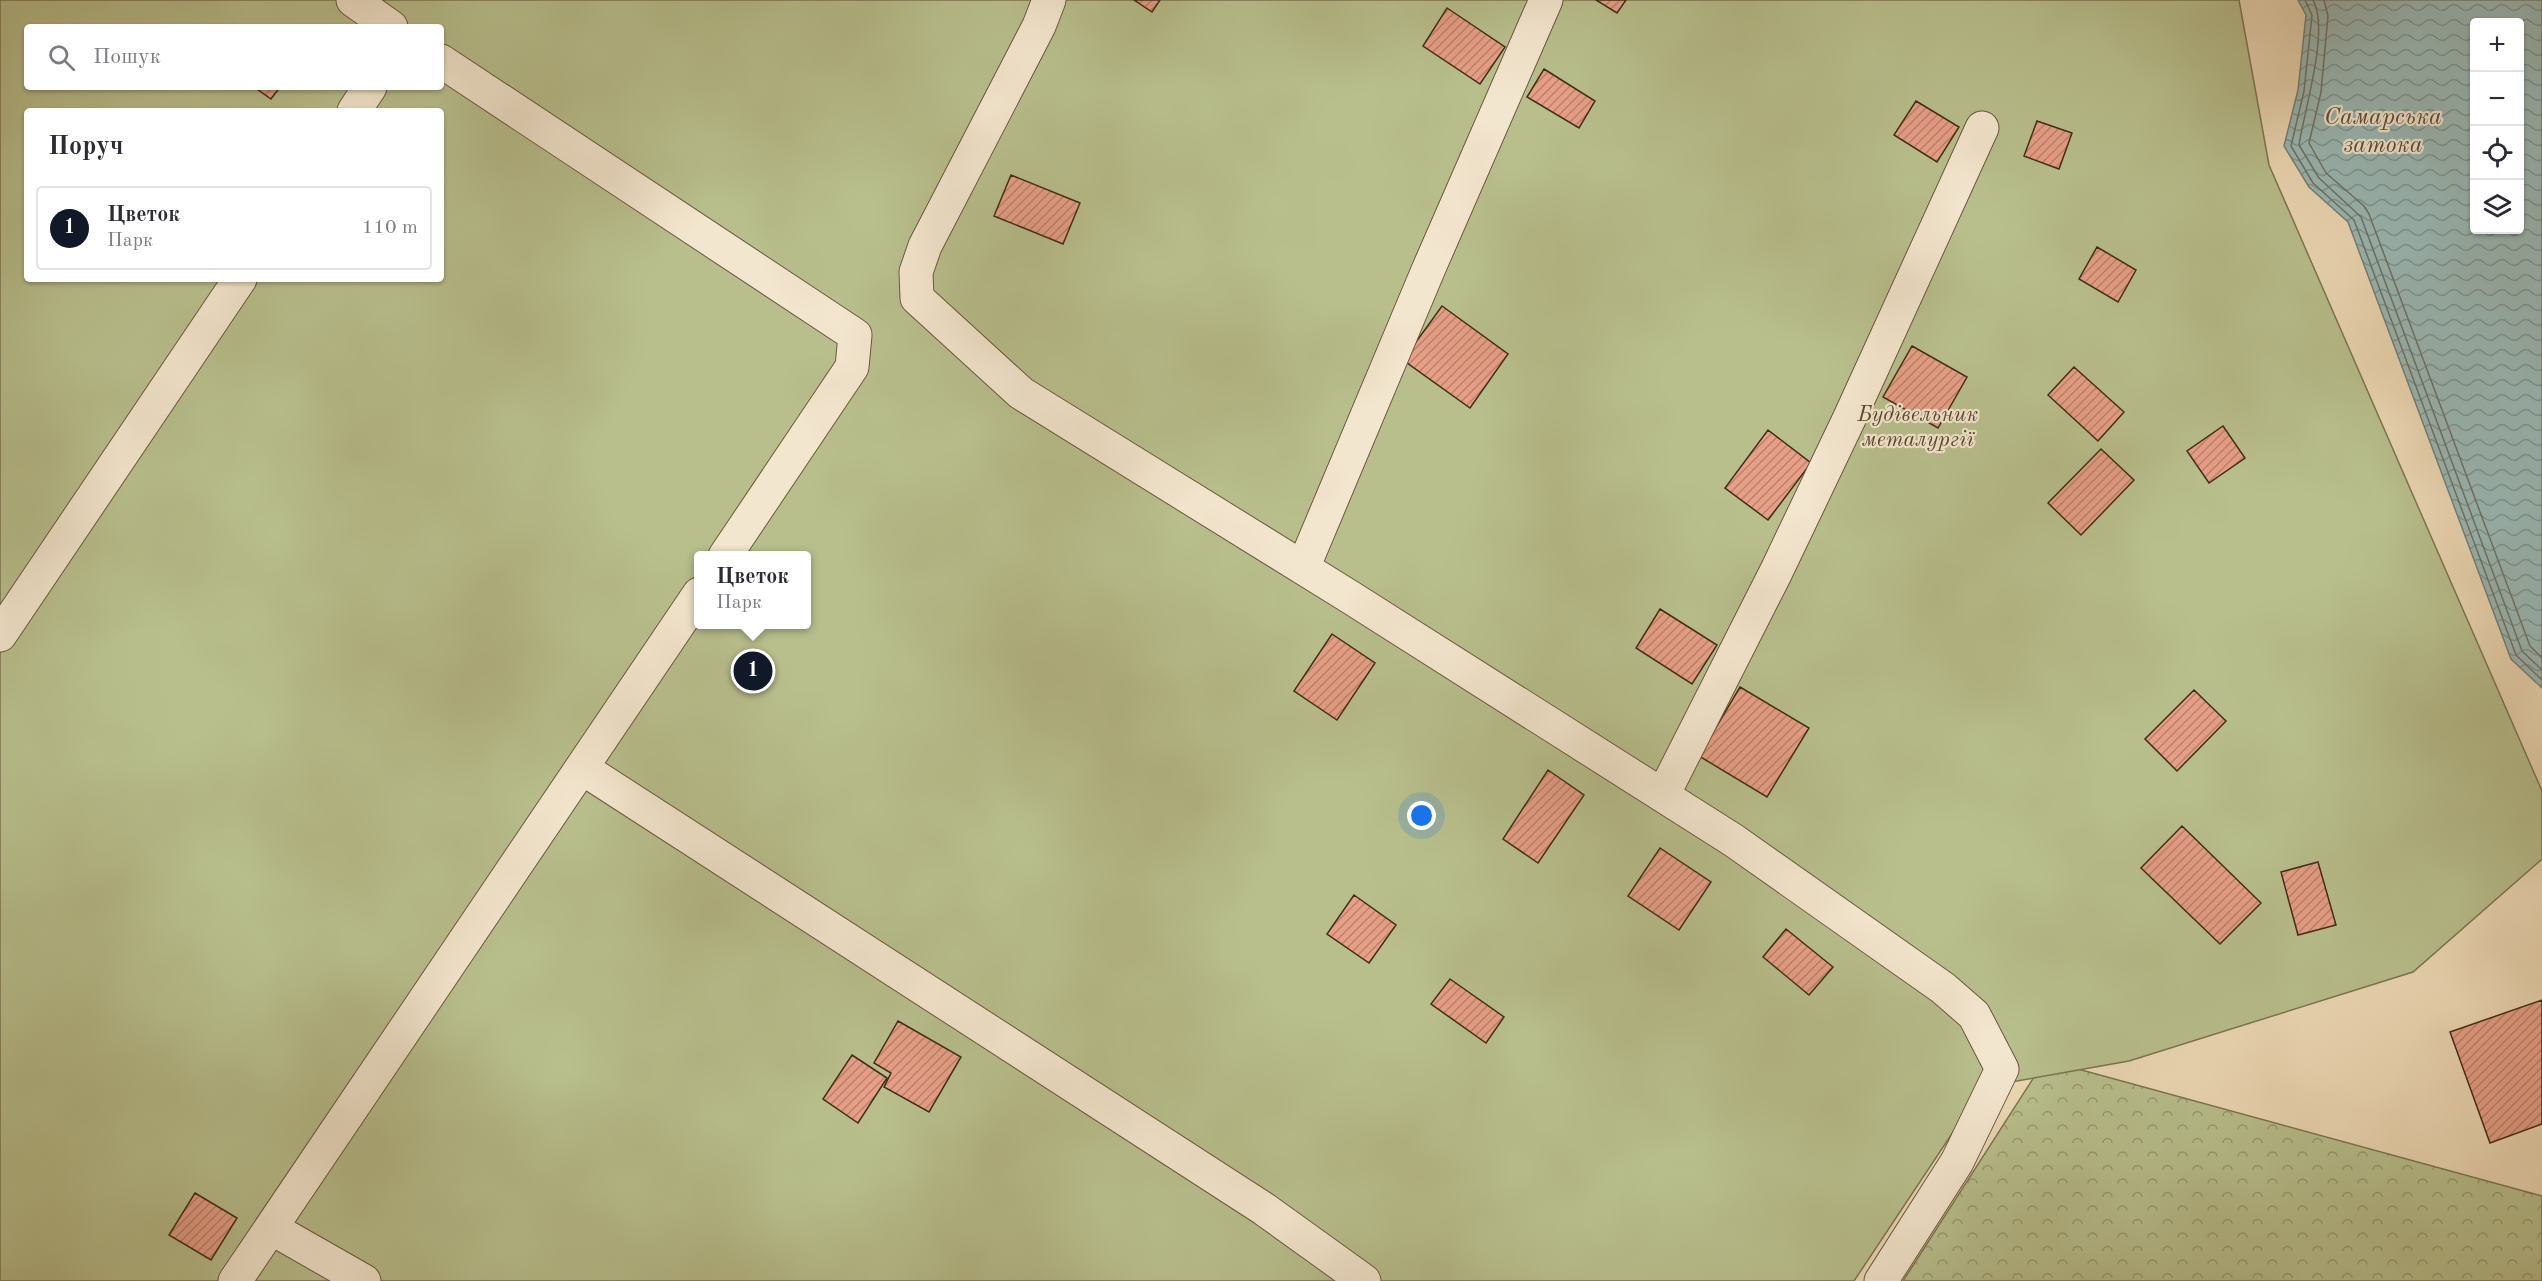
<!DOCTYPE html>
<html lang="uk">
<head>
<meta charset="utf-8">
<style>
  :root { --surface:#fff; --page:#f7f7f7; --text:#2b2b33; --muted:#7c7c81; --line:#e1e1e2; --accent:#111827 }
  body { margin:0; font-family:"Old Standard TT",serif; background:var(--page); color:var(--text) }
  .controls { position:absolute; right:18px; top:18px; display:grid; overflow:hidden; border-radius:6px; box-shadow:0 2px 4px #0004 }
  .controls button { width:54px; height:54px; display:grid; place-items:center; padding:0; border:0; border-bottom:2px solid var(--line); background:var(--surface); color:var(--text); font:30px sans-serif }
  .you { position:absolute; left:1422px; top:816px; width:21px; height:21px; margin:-15px; border:4px solid #fff; border-radius:50%; background:#1a73e8; box-shadow:0 0 0 9px #1a73e833 }
  .badge { display:grid; place-items:center; width:39px; height:39px; border-radius:50%; background:var(--accent); color:#fff; font-size:20px; font-weight:700 }
  .pin { position:absolute; translate:-50% -50%; border:3px solid #fff; box-shadow:0 2px 6px #0006 }
  .popup { position:absolute; left:694px; top:551px; width:117px; height:78px; box-sizing:border-box; display:grid; place-content:center; border-radius:6px; background:var(--surface); filter:drop-shadow(0 2px 4px #0005); font-size:20px; white-space:nowrap; color:var(--muted) }
  .popup b { font-size:22px; color:var(--text) }
  .popup::after { content:''; position:absolute; left:50%; top:100%; margin-left:-12px; border:12px solid transparent; border-top-color:var(--surface) }
  .list { margin:0; padding:0; list-style:none }
  h2 { display:flex; justify-content:space-between; align-items:center; height:78px; margin:0; padding:0 24px; font-size:26px }
  h2 small { font-size:20px; font-weight:400; color:var(--muted) }
  .list li { display:grid; grid-template-columns:39px 1fr auto; gap:18px; align-items:center; box-sizing:border-box; height:84px; margin:0 12px 12px; padding:0 12px; border:2px solid var(--line); border-radius:6px }
  .list b { display:block; font-size:22px; white-space:nowrap }
  .list p { margin:0; font-size:20px; white-space:nowrap; color:var(--muted) }
  .list em { font-size:20px; font-style:normal; color:var(--muted) }
  .icon { flex:none; width:33px; height:33px; fill:none; stroke:currentColor; stroke-width:2; stroke-linecap:round; stroke-linejoin:round }
  .map { position:relative; flex:none; width:2542px; height:1281px; overflow:hidden }
  .search { position:absolute; background:var(--surface); box-shadow:0 2px 4px #0004; left:24px; top:24px; width:420px; height:66px; display:flex; align-items:center; gap:15px; box-sizing:border-box; padding:0 21px; border-radius:6px; color:var(--muted); font-size:22px }
  .panel { position:absolute; background:var(--surface); box-shadow:0 2px 4px #0004; left:24px; top:108px; width:420px; height:174px; border-radius:6px }
  .map>svg:first-child { display:block }
  .forest { fill:url(#forest-crowns); stroke:#7c7652; stroke-width:1.5 }
  .garden { fill:#b8bf8d; stroke:#7c7652; stroke-width:1.5; fill-rule:evenodd }
  .water { fill:url(#water-waves); stroke:#768076; stroke-width:1.5; fill-rule:evenodd }
  .lines { fill:none; stroke-linecap:round; stroke-linejoin:round }
  .shore { stroke:#6e7266; stroke-width:1.5 }
  .building { fill:url(#building-hatch); stroke:#412c17; stroke-width:1.5 }
  .minor-casing { stroke:#6c573e; stroke-width:35 }
  .minor { stroke:#f3e6ce; stroke-width:33 }
  .labels { text-anchor:middle; stroke-width:4.5; stroke-linejoin:round; paint-order:stroke }
  .park-label { font-size:22px; font-style:italic; fill:#59492f; stroke:#f3e6ce }
  .water-label { font-size:24px; font-style:italic; fill:#574f3e; stroke:#f3e6ce }
</style>
</head>
<body>
<div class="map">
<svg width="2542" height="1281" viewBox="0 0 2542 1281">
  <defs>
    <pattern id="forest-crowns" width="20" height="18" patternUnits="userSpaceOnUse" patternTransform="scale(1.5)"><rect width="20" height="18" fill="#b8bf8d"/><path d="M2 6a3 3 0 1 1 6 0M12 15a3 3 0 1 1 6 0" fill="none" stroke="#979b72"/></pattern>
    <pattern id="water-waves" width="16" height="10" patternUnits="userSpaceOnUse" patternTransform="scale(1.5)"><rect width="16" height="10" fill="#9ab8b5"/><path d="M0 5q4-4 8 0t8 0" fill="none" stroke="#7f9692"/></pattern>
    <pattern id="building-hatch" width="6" height="6" patternUnits="userSpaceOnUse" patternTransform="scale(1.5)"><rect width="6" height="6" fill="#e79f87"/><path d="M-1 1l2-2M0 6l6-6M5 7l2-2" fill="none" stroke="#bd826d"/></pattern>
  </defs>
  <rect width="100%" height="100%" fill="#ecd8b4"/>
  <filter id="stains"><feTurbulence type="fractalNoise" baseFrequency=".00333" numOctaves="4"/><feColorMatrix values="0 0 0 0 .2 0 0 0 0 .09 0 0 0 0 .02 0 0 0 .5 -.17"/></filter>
  <radialGradient id="worn" r=".72"><stop offset=".6" stop-color="#630" stop-opacity="0"/><stop offset="1" stop-color="#630" stop-opacity=".3"/></radialGradient>
  <path class="forest" d="M2045 1060 2542 1196V1281H1903Z"/>
  <path class="garden" d="M0 0H2239L2269 165 2542 791V859L2413 972 2129 1061 1983 1087 1854 1281H0ZM27 27H441V87H27ZM27 111H441V279H27ZM699 556H807V624H699Z"/>
  <path class="water" d="M2298 0H2542V688L2511 659 2348 222 2309 187 2284 146 2298 90 2306 15ZM2474 22H2520V230H2474Z"/>
  <g class="lines">
    <path class="shore" d="M2305 0 2312 15 2304 91 2291 146 2313 183 2354 220 2516 655 2542 680
      M2313 0C2330 29 2304 111 2299 145L2319 178 2361 217 2522 651 2542 670
      M2324 0 2328 16 2321 92 2309 143 2326 173 2364 206 2369 214 2530 646 2542 658"/>
  </g>
  <path class="building" d="M1134 0H1160L1152 12Z
    M1596 0H1626L1617 13Z
    M1447 8 1505 47 1480 84 1423 46Z
    M1544 69 1595 101 1579 128 1527 97Z
    M254 87H280L271 99Z
    M1916 101 1959 127 1937 162 1894 135Z
    M2037 121 2072 133 2059 169 2024 156Z
    M1011 175 1080 203 1063 244 994 216Z
    M2097 247 2136 270 2118 302 2079 279Z
    M1442 306 1508 354 1470 408 1403 360Z
    M1912 346 1967 377 1938 428 1883 397Z
    M2074 367 2124 412 2098 441 2048 395Z
    M2223 426 2245 458 2209 483 2187 451Z
    M1768 430 1811 463 1768 520 1725 488Z
    M2101 449 2134 480 2081 535 2048 503Z
    M1660 609 1717 645 1692 684 1636 648Z
    M1332 634 1375 663 1337 720 1294 691Z
    M1740 687 1809 728 1767 797 1699 756Z
    M2194 690 2226 721 2177 771 2145 739Z
    M1548 770 1584 795 1538 863 1503 839Z
    M2182 826 2261 903 2220 944 2141 868Z
    M1660 848 1711 882 1679 930 1628 896Z
    M2318 862 2336 925 2298 935 2281 872Z
    M1354 895 1396 925 1369 963 1327 934Z
    M1786 929 1833 967 1809 995 1763 957Z
    M1450 979 1504 1017 1486 1043 1431 1004Z
    M2542 1000V1124L2490 1143 2450 1032Z
    M898 1021 961 1057 929 1112 884 1087 891 1073 874 1063Z
    M852 1055 887 1078 858 1123 823 1099Z
    M195 1193 237 1218 211 1260 169 1235Z"/>
  <g class="lines">
    <g class="minor-casing">
      <path id="minor" d="M353 0 391 27
        M1049 0 1039 26 925 246 916 272 917 298 1021 393 1350 597 1733 840 1943 988 1974 1015 2002 1069 1957 1162 1881 1281
        M441 61 855 335 852 367 725 556
        M354 111 370 87
        M1303 568 1429 268 1546 0
        M0 635 240 279
        M582 768 1264 1209 1364 1281
        M1663 795 1776 572 1850 417 1982 128
        M271 1228 364 1281
        M235 1281 699 594"/>
    </g>
    <use href="#minor" class="minor"/>
  </g>
  <g class="labels">
    <g class="park-label">
      <text x="1918" y="421">Будівельник<tspan x="1918" dy="25">металургії</tspan></text>
    </g>
    <g class="water-label">
      <text x="2383" y="124">Самарська<tspan x="2383" dy="28">затока</tspan></text>
    </g>
  </g>
  <rect width="100%" height="100%" filter="url(#stains)"/>
  <rect width="100%" height="100%" fill="url(#worn)"/>
</svg>
<div class="controls">
<button>+</button>
<button>−</button>
<button><svg class="icon" aria-label="locate" viewBox="0 0 24 24"><circle cx="12" cy="12" r="6"/><path d="M12 2v4M12 18v4M2 12h4M18 12h4"/></svg></button>
<button><svg class="icon" aria-label="layers" viewBox="0 0 24 24"><path d="M12 4l9 5-9 5-9-5zM3 14l9 5 9-5"/></svg></button>
</div>
<div class="you"></div>
<div class="pin badge" style="left:753px;top:671px">1</div>
<div class="popup"><b>Цветок</b>Парк</div>
<div class="search"><svg class="icon" aria-label="search" viewBox="0 0 24 24"><circle cx="10" cy="10" r="6"/><path d="M15 15l6 6"/></svg>Пошук</div>
<section class="panel">
<h2>Поруч<small></small></h2>
<ul class="list">
<li><span class="badge">1</span><div><b>Цветок</b><p>Парк</p></div><em>110 m</em></li>
</ul>
</section>
</div>
</body>
</html>
